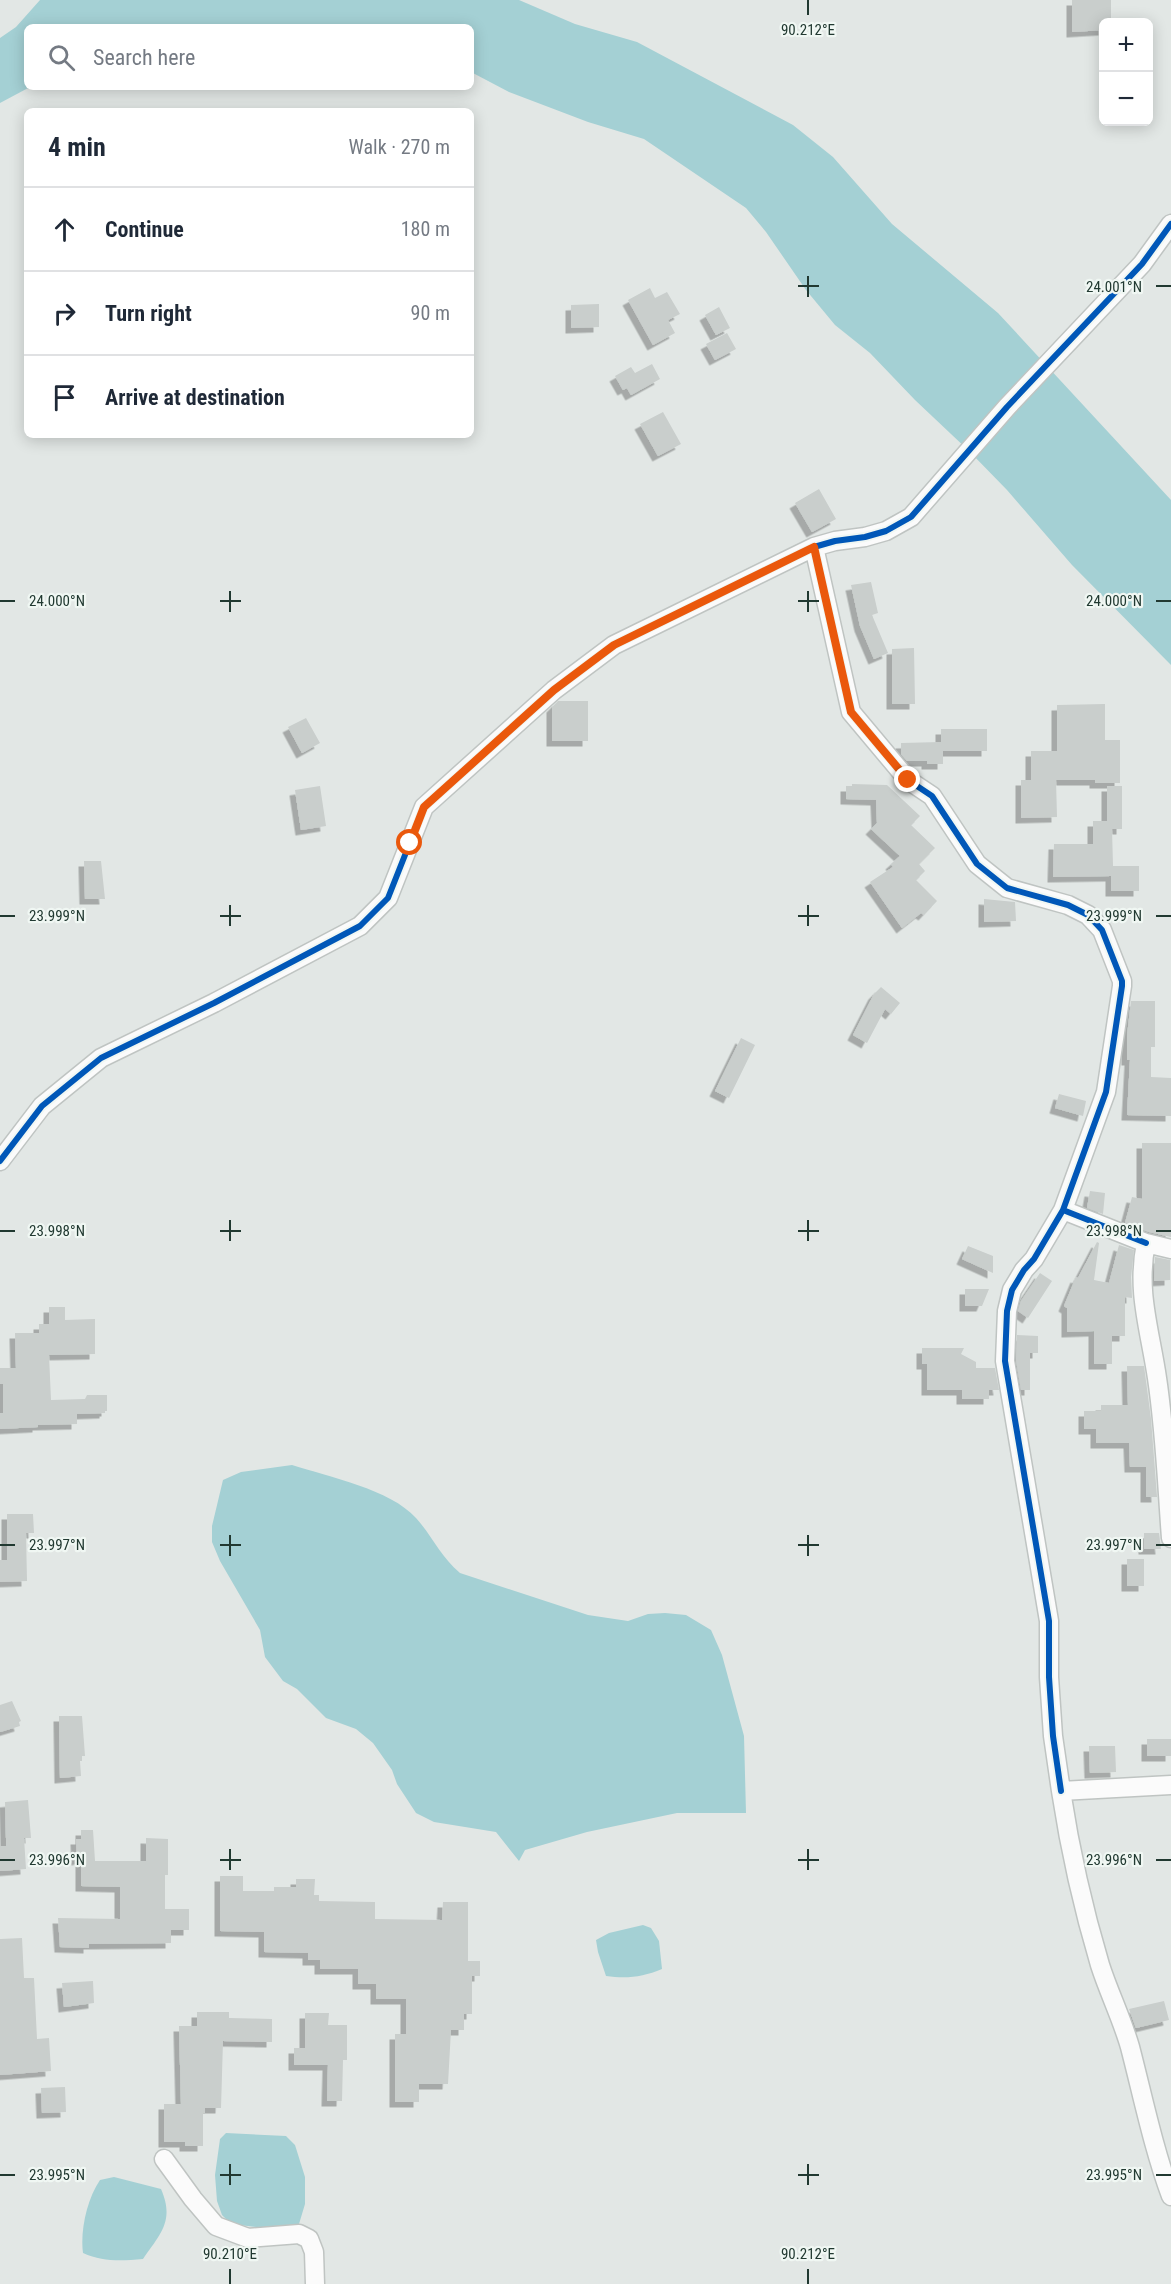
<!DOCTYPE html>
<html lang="en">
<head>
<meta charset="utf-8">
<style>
  :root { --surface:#fff; --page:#f6f6f7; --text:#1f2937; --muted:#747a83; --line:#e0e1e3 }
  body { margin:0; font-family:"Roboto Condensed",sans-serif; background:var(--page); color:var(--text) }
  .controls { position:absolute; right:18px; top:18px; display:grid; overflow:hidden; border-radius:9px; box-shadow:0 3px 15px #0003 }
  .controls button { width:54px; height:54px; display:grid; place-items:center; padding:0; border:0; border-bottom:2px solid var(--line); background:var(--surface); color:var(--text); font:30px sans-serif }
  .stop { position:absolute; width:18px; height:18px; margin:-14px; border:4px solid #ea580c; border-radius:50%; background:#fff }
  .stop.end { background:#ea580c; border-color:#fff; box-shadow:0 2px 6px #0008 }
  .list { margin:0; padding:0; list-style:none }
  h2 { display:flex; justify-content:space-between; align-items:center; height:78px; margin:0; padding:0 24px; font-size:26px }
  h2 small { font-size:20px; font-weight:400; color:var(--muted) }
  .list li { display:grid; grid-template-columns:39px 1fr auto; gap:18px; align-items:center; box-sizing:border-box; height:84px; padding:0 24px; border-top:2px solid var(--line) }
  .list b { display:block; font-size:22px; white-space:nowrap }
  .list em { font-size:20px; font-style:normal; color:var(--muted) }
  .icon { flex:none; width:33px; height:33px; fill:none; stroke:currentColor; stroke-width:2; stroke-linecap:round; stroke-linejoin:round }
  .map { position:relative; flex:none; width:1171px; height:2284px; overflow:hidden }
  .search { position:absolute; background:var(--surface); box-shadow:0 3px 15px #0003; left:24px; top:24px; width:450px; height:66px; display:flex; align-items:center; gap:15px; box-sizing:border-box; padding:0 21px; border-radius:9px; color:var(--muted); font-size:22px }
  .panel { position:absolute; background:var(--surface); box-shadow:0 3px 15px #0003; left:24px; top:108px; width:450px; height:330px; border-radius:9px }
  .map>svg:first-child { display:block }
  .water { fill:#a4d0d4 }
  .building { fill:#c9cecc; filter:url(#shadow) }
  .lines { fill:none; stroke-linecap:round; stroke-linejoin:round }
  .minor-casing { stroke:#bfc4c2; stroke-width:21 }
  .minor { stroke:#fbfbfb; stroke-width:18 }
  .cycleway-casing { stroke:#f0f7f3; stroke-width:10 }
  .cycleway { stroke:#0057b8; stroke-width:6 }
  .route { stroke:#ea580c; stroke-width:8 }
  .ticks { fill:none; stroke:#213931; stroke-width:2 }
  .ticks-label { font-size:15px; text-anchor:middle; fill:#213931; stroke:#f0f7f3; stroke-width:4.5; stroke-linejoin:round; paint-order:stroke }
</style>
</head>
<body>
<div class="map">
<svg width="1171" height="2284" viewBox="0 0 1171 2284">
  <defs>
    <filter id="shadow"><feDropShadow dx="-5.5" dy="5.5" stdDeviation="0" flood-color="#0004"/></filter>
  </defs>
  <rect width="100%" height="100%" fill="#e2e7e5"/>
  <path class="water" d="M40 0H519L575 24 637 42 793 125 833 157 892 224 998 313 1171 500V665L1072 565 1007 490 969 451 915 400 870 353 835 325 806 290 766 232 746 208 644 139 588 122 509 92 471 72V27H27V87H30L0 103V38L16 27Z
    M292 1465C329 1477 390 1489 416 1518 433 1537 440 1556 460 1573L588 1615 628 1621 648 1614 665 1613 686 1615 711 1630 722 1655 744 1736 746 1813H677L587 1832 525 1850 519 1861 496 1832 434 1822 416 1813 397 1784 392 1770 373 1743 356 1729 326 1718 297 1689 283 1681 265 1657 260 1630 220 1561 212 1542V1526L223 1480 241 1472Z
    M643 1925 651 1928 659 1941 662 1969C643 1977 627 1979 606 1976L598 1952 596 1940 609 1933Z
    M226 2133 286 2136 295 2145 305 2177V2204L299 2224 282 2230 231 2224 222 2215 217 2201 215 2175 220 2139Z
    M114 2177 161 2189C175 2221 160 2234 143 2259 121 2261 103 2262 83 2253 80 2231 87 2199 100 2180Z"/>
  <path class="building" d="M1072 0H1111V22H1104V30L1072 32Z
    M650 288 655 298 667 292 680 314 668 320 675 333 653 345 628 300Z
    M599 304V327L571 328V305Z
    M719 307 730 328 716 335 705 315Z
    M727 333 736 349 715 360 706 344Z
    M652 364 660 379 631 395 627 388 623 390 615 376 631 367 635 373Z
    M663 412 681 444 658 456 640 424Z
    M819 489 836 519 812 532 795 503Z
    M871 582 878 613 872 615 888 653 874 659 860 626 851 585Z
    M914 648 915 704H892V649Z
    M558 701H588V741H552V707Z
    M1105 704V740H1120V783H1095V780H1056L1057 817 1021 818V780H1031V751H1057V705Z
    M306 718 320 743 302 753 288 727Z
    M941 729H987V751H943V764H927V761H907L901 754V743L941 742Z
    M852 784 887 785 920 816 911 825 935 848 919 864 925 871 916 880 937 901 924 915 921 913 902 928 870 882 893 867 891 864 900 856 871 829 877 823 876 800 846 799V786H852Z
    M320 786 326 826 301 830 295 790Z
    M1107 786H1122V829H1112L1113 866H1139V891H1111V876L1053 877 1054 844H1093V821H1107Z
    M84 861H101L105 899H85Z
    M984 899 1015 902 1016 921 984 922Z
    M881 987 900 1003 891 1014 885 1009 867 1043 853 1035 874 994Z
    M1131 1001H1155V1047H1151V1077L1171 1078V1116L1127 1115 1130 1060H1127V1036Z
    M741 1038 755 1045 729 1098 715 1091Z
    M1059 1094 1086 1101 1083 1116 1055 1108Z
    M1142 1143H1171V1237L1149 1232 1125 1223 1132 1197 1142 1199Z
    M1090 1191 1105 1193 1103 1214 1087 1208Z
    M1097 1242 1099 1243 1094 1280 1109 1283 1119 1245 1134 1250 1131 1277 1132 1298 1125 1297V1336H1112V1364H1094V1331L1067 1332V1308L1064 1306 1076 1277 1078 1278Z
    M968 1246 993 1256V1273L962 1259Z
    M1155 1257 1170 1260V1280L1154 1281Z
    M1040 1273 1052 1281 1028 1318 1018 1311 1021 1301Z
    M965 1289H989L982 1306H965Z
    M49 1307H65V1320L95 1319V1354L49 1355 51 1400 85 1399 87 1395H107V1411H105V1413L77 1414V1424L38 1425V1427L0 1429V1413H3V1384H0V1368H16L15 1333H39V1324H49Z
    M1017 1335 1038 1336V1353H1030V1390H1021L1016 1360Z
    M922 1348H964L961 1354 976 1362V1368H995L999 1390H989V1399H962V1390H927V1364H922Z
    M1127 1366H1144L1151 1419 1157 1497H1146V1467H1130L1129 1443H1096V1429H1084V1411H1101V1405H1128Z
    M7 1514H33L34 1533H26L27 1581 0 1582V1560H7Z
    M1144 1533H1159L1161 1549H1144Z
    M1127 1559H1144V1586H1127Z
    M12 1701 21 1721 19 1722 20 1726 0 1732V1705Z
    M59 1716H82L85 1756H82V1761H80L81 1776 60 1778Z
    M1147 1739H1171V1756H1147Z
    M1089 1746H1115L1116 1772 1090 1773Z
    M28 1800 31 1838H24L26 1869 0 1871V1846H6V1839L5 1802Z
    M81 1830H93L95 1861H146V1838L168 1839V1875H165V1909H189V1930H171V1943L89 1944V1948L60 1947 58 1918 120 1919V1887L81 1886V1859L77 1860 76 1839H81Z
    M220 1876H243V1891H274V1887H296V1879H315L314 1895H319V1901L375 1902V1919L442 1920 443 1902H468V1961H480V1976H472V2014H464V2030H451L448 2084H419V2102H395V2034H406V1999H376V1984H358V1969H320V1960H308V1953L264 1952V1932L220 1931Z
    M22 1938 24 1978H34L37 2039 49 2038 51 2071 0 2075V1939Z
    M93 1981 94 2003 64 2007 62 1983Z
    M1164 2001 1169 2020 1136 2028 1129 2009Z
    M197 2012H229V2018L272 2019V2042L223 2041 221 2108H205V2113H203V2146H185V2142H164V2104H181L179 2026H197Z
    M305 2013H329L328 2025H347V2060H343L342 2101H327L328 2065H294V2048H305Z
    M65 2087 66 2112 42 2113 41 2088Z"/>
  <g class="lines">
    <g class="minor-casing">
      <path id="minor" d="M814 547 851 712 908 780 932 796 977 864 1007 888 1068 905 1088 915 1102 930 1122 981V986L1106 1092 1063 1210 1146 1243
        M0 1161 42 1106 101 1058 214 1003 360 926 388 898 424 807 554 690 614 645 814 547 835 541 865 537 886 531 911 517 1007 407 1142 264 1171 224
        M1171 1249 1146 1243C1136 1291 1150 1330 1157 1378 1165 1431 1167 1485 1171 1538
        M1171 1785 1061 1791C1070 1850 1083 1908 1100 1965 1109 1993 1122 2019 1130 2047 1143 2097 1153 2147 1171 2196
        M1061 1791 1053 1736 1049 1677V1621L1005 1361 1007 1311 1012 1290 1024 1270 1034 1259 1063 1210
        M164 2159 193 2199 216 2226 248 2238 299 2234 309 2239 314 2252 315 2284"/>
    </g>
    <use href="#minor" class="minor"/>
    <g class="cycleway-casing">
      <path id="cycleway" d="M814 547 851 712 908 780 932 796 977 864 1007 888 1068 905 1088 915 1102 930 1122 981V986L1106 1092 1063 1210 1146 1243
        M0 1161 42 1106 101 1058 214 1003 360 926 388 898 424 807 554 690 614 645 814 547 835 541 865 537 886 531 911 517 1007 407 1142 264 1171 224
        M1061 1791 1053 1736 1049 1677V1621L1005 1361 1007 1311 1012 1290 1024 1270 1034 1259 1063 1210"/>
    </g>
    <use href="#cycleway" class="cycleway"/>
  </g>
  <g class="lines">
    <path class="route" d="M410 843 424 807 554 690 614 645 814 547 851 712 908 780"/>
  </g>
  <path class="ticks" d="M808 0V15M808 276V297M798 286H819M1156 286H1171M230 591V612M808 591V612M0 601H15M220 601H241M798 601H819M1156 601H1171M230 905V926M808 905V926M0 916H15M220 916H241M798 916H819M1156 916H1171M230 1220V1241M808 1220V1241M0 1231H15M220 1231H241M798 1231H819M1156 1231H1171M230 1535V1556M808 1535V1556M0 1545H15M220 1545H241M798 1545H819M1156 1545H1171M230 1849V1870M808 1849V1870M0 1860H15M220 1860H241M798 1860H819M1156 1860H1171M230 2164V2185M808 2164V2185M0 2175H15M220 2175H241M798 2175H819M1156 2175H1171M230 2269V2284M808 2269V2284"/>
  <g class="ticks-label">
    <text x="808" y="35">90.212°E</text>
    <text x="1114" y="292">24.001°N</text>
    <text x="57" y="606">24.000°N</text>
    <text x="1114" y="606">24.000°N</text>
    <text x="57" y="921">23.999°N</text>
    <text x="1114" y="921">23.999°N</text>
    <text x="57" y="1236">23.998°N</text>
    <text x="1114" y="1236">23.998°N</text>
    <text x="57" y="1550">23.997°N</text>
    <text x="1114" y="1550">23.997°N</text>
    <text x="57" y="1865">23.996°N</text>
    <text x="1114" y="1865">23.996°N</text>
    <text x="57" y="2180">23.995°N</text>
    <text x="1114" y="2180">23.995°N</text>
    <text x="230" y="2259">90.210°E</text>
    <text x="808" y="2259">90.212°E</text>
  </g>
</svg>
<div class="controls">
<button>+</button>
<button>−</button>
</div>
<div class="stop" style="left:410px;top:843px"></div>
<div class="stop end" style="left:908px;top:780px"></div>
<div class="search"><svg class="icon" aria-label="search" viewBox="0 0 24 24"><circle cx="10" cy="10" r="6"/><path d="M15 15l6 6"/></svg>Search here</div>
<section class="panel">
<h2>4 min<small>Walk · 270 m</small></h2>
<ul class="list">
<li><svg class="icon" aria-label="ahead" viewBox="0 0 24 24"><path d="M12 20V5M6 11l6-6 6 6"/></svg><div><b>Continue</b></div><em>180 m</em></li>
<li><svg class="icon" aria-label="right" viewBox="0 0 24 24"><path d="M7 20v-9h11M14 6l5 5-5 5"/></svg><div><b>Turn right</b></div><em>90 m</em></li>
<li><svg class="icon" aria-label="arrive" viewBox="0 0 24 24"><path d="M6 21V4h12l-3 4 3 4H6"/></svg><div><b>Arrive at destination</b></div></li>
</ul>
</section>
</div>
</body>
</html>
